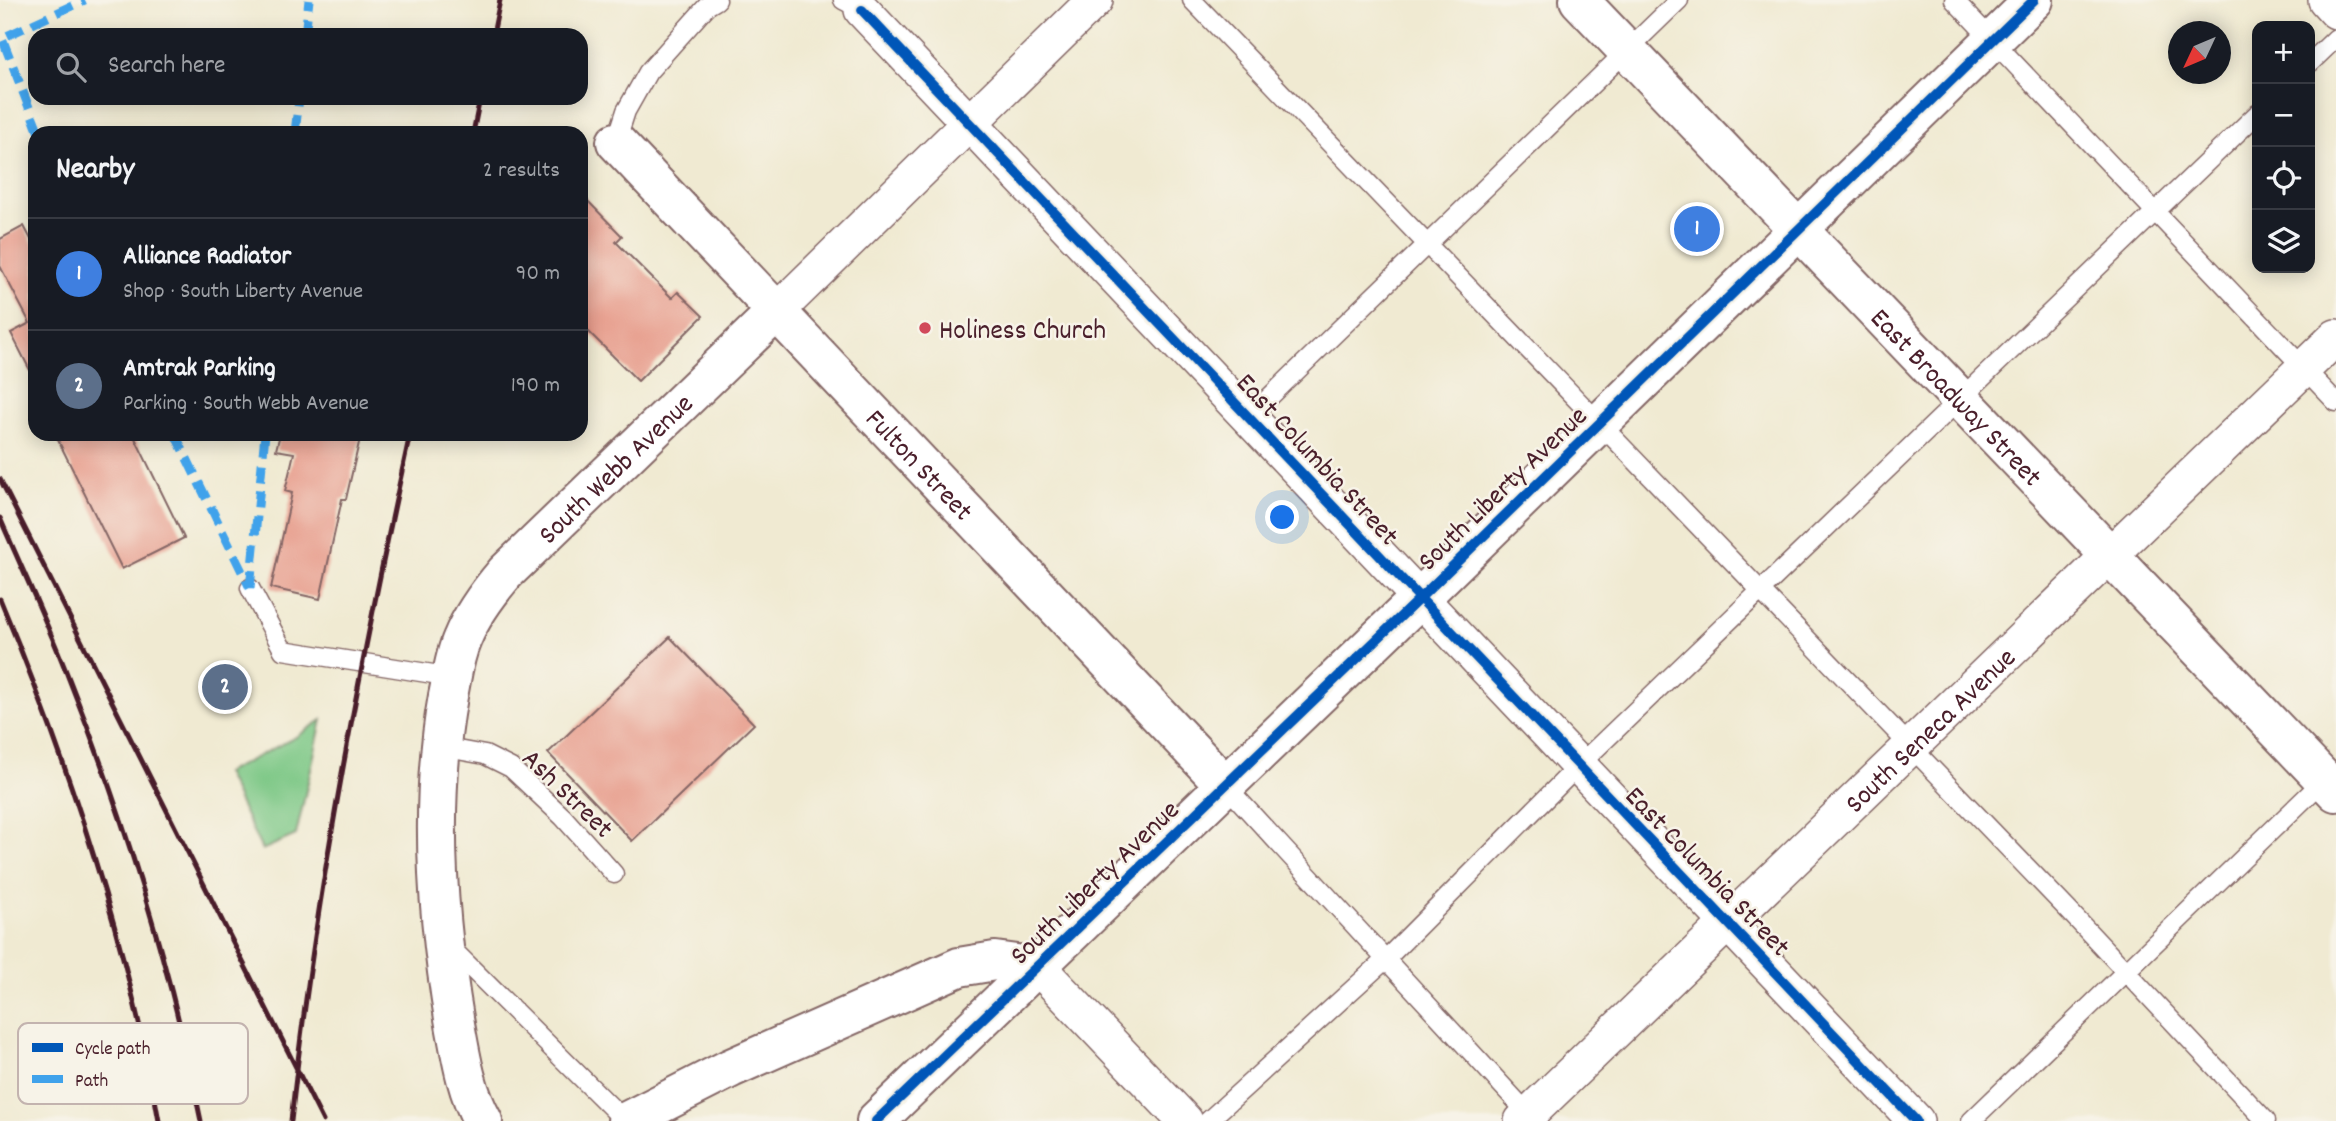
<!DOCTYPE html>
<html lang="en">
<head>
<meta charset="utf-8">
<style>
  :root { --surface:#171b24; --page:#242831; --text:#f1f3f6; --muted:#9ea1a6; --line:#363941; --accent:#ea580c }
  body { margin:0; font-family:Dekko,sans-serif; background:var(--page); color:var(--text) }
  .controls { position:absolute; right:21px; top:21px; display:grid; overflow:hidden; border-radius:14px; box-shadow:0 4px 18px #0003 }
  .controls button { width:63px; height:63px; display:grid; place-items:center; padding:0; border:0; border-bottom:2px solid var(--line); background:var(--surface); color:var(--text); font:35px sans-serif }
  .compass { position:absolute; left:2168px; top:21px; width:63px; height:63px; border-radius:50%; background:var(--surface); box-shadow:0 4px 18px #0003; rotate:226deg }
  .you { position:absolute; left:1283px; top:518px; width:24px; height:24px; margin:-18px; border:5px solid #fff; border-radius:50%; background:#1a73e8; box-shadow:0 0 0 10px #1a73e833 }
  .badge { display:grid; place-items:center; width:46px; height:46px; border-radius:50%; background:var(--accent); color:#fff; font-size:23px; font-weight:700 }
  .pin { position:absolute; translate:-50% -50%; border:4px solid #fff; box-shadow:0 2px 7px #0006 }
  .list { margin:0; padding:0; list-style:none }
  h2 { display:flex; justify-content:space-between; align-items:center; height:91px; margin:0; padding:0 28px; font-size:30px }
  h2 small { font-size:23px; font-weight:400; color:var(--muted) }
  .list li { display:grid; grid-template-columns:46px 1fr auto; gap:21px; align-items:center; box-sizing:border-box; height:112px; padding:0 28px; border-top:2px solid var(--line) }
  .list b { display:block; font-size:26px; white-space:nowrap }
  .list p { margin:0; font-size:23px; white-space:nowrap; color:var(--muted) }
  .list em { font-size:23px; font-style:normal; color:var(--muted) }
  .icon { flex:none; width:38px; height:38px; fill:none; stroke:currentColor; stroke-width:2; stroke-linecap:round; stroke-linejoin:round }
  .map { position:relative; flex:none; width:2336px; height:1121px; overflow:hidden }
  .search { position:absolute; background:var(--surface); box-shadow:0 4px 18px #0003; left:28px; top:28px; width:560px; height:77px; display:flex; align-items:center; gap:18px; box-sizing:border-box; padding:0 24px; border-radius:21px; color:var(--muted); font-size:26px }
  .panel { position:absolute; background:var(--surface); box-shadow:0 4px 18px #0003; left:28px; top:126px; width:560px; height:315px; border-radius:21px }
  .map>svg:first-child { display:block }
  .green { fill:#7bc785; stroke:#627358; stroke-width:2 }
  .building { fill:#e69786 }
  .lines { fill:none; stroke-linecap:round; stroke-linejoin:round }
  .lane-casing { stroke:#846665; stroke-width:21 }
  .street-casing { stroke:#846665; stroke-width:38 }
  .secondary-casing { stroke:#846665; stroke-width:42 }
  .lane { stroke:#fff; stroke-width:18 }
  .street { stroke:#fff; stroke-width:35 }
  .secondary { stroke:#fff; stroke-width:38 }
  .rail { stroke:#4a1f2b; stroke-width:5 }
  .quiet { stroke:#40a2eb; stroke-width:9; stroke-dasharray:18 9; stroke-linecap:butt }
  .cycleway-casing { stroke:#f7f3e8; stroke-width:15 }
  .cycleway { stroke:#0057b8; stroke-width:10 }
  .poi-dot { fill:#d1495b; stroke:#f7f3e8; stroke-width:2.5 }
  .labels { text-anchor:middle; stroke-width:5; stroke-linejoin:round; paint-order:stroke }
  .poi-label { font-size:28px; fill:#4a1f2b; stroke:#f7f3e8; text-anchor:start }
  .street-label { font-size:28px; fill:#4a1f2b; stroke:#f7f3e8 }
  .key { fill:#f7f3e8; stroke:#c3b3af; stroke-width:2 }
  .key-label { font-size:19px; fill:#4a1f2b }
</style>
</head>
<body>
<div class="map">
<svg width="2336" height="1121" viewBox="0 0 2336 1121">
  <rect width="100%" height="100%" fill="#f7f3e8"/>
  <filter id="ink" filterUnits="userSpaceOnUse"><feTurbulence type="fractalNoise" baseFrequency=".0143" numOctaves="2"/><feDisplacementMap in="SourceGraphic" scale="14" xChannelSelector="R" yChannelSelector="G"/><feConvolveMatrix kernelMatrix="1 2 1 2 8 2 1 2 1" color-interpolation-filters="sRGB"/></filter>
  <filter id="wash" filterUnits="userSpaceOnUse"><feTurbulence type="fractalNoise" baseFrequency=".00686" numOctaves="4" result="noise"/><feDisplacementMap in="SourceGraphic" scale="28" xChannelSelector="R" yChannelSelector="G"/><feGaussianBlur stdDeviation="1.57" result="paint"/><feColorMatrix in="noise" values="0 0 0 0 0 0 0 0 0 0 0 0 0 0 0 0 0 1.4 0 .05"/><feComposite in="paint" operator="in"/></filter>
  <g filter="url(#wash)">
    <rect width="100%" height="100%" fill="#f0ead2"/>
    <path class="green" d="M322 720 296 835 262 850 225 773 296 737Z"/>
    <g id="blocks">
      <path class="building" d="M581 194 622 236 616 242 672 298 678 292 703 316 638 381 581 324Z
        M24 226 35 247V380L11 333 30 323 0 266V239Z
        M66 434H133L184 538 122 569 57 438Z
        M280 434H361L346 499H342L320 599 271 588 292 493 285 491 294 453 276 450Z
        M670 637 754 724 632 841 548 753Z"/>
    </g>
  </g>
  <g filter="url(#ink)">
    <use href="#blocks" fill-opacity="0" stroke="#846665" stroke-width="2"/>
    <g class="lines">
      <g class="lane-casing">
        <path id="lane" d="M843 0 862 10
          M1192 0 2069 911 2266 1121
          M1954 0 2336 402
          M2310 63 2336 38
          M616 142 626 111 648 72 707 6 717 0
          M1249 417 1679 0
          M250 588 283 650 452 677
          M441 747 485 755 511 768 563 817 614 874
          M1225 785 1532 1118
          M449 946 625 1121
          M1208 1121 1386 959 1579 765 2257 114
          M1971 1121 2326 778"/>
      </g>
      <g class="street-casing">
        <g id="street">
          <path d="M2326 0 2336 11"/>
          <path d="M862 10 1916 1121"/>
          <path d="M775 313 1095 0"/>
          <path d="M1038 967 1185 1121"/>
          <path id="s1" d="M1522 1121 2336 337"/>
        </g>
      </g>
      <g class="secondary-casing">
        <g id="secondary">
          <path id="s2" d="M1579 0 2336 792"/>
          <path id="s3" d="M616 142 1225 785"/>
          <path id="s4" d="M483 1121C466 1091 461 1057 455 1024 437 919 429 801 448 696 452 677 454 657 462 639 472 614 488 593 505 573L775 313"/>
          <path d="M627 1121 731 1068 959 967 995 961 1038 967"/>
          <path d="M876 1121 1420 598 2034 0"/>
        </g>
      </g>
      <use href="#lane" class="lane"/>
      <use href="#street" class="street"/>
      <use href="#secondary" class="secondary"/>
      <path class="rail" d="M493 35 500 0
        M473 133 480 98
        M0 479 323 1121
        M0 518C23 571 48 624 69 679 126 822 171 970 201 1121
        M0 599C70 767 127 941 159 1121
        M291 1121C316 890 361 661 410 434"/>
      <path class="quiet" d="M305 35 309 0
        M39 133 2 38 85 0
        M295 133 299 98
        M175 434 250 588
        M250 588 265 434"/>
      <g class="cycleway-casing">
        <path id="cycleway" d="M862 10 1916 1121
          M876 1121 1420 598 2034 0"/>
      </g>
      <use href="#cycleway" class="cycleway"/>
    </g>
  </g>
  <circle class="poi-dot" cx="925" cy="328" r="7"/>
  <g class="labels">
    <g class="poi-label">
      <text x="939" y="338">Holiness Church</text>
    </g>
    <g class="street-label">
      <text dy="10" stroke="none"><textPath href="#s2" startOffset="548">East Broadway Street</textPath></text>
      <text transform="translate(1319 458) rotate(47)" y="10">East Columbia Street</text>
      <text dy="10" stroke="none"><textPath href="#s3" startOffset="443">Fulton Street</textPath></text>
      <text dy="10" stroke="none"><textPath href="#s4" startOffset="721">South Webb Avenue</textPath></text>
      <text transform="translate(1501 487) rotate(-44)" y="10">South Liberty Avenue</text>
      <text dy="10" stroke="none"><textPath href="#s1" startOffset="565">South Seneca Avenue</textPath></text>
      <text transform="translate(569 792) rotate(44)" y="10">Ash Street</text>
      <text transform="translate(1709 870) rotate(46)" y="10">East Columbia Street</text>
      <text transform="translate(1093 881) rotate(-44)" y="10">South Liberty Avenue</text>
    </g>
  </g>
  <rect x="18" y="1023" width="230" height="81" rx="10" class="key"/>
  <rect x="32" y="1043" width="31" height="9" fill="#0057b8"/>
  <rect x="32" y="1075" width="31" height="8" fill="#40a2eb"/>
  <g class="key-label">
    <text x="75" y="1054">Cycle path</text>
    <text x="75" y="1086">Path</text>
  </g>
</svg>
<div class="controls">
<button>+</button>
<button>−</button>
<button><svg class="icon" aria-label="locate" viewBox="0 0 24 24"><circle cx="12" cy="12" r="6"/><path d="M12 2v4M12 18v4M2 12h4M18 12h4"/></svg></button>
<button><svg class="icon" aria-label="layers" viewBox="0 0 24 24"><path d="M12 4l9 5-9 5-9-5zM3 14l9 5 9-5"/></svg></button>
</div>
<svg class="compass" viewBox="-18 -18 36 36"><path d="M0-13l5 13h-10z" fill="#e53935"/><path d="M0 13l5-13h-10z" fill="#9ea1a6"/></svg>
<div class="you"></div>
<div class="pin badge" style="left:1697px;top:229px;background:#3f7fe0">1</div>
<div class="pin badge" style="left:225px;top:687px;background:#5c6f8a">2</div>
<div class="search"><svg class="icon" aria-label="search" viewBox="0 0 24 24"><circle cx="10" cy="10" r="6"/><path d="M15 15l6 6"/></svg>Search here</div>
<section class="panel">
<h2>Nearby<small>2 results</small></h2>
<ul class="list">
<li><span class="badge" style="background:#3f7fe0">1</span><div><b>Alliance Radiator</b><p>Shop · South Liberty Avenue</p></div><em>90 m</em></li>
<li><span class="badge" style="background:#5c6f8a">2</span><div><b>Amtrak Parking</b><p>Parking · South Webb Avenue</p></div><em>190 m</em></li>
</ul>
</section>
</div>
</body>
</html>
